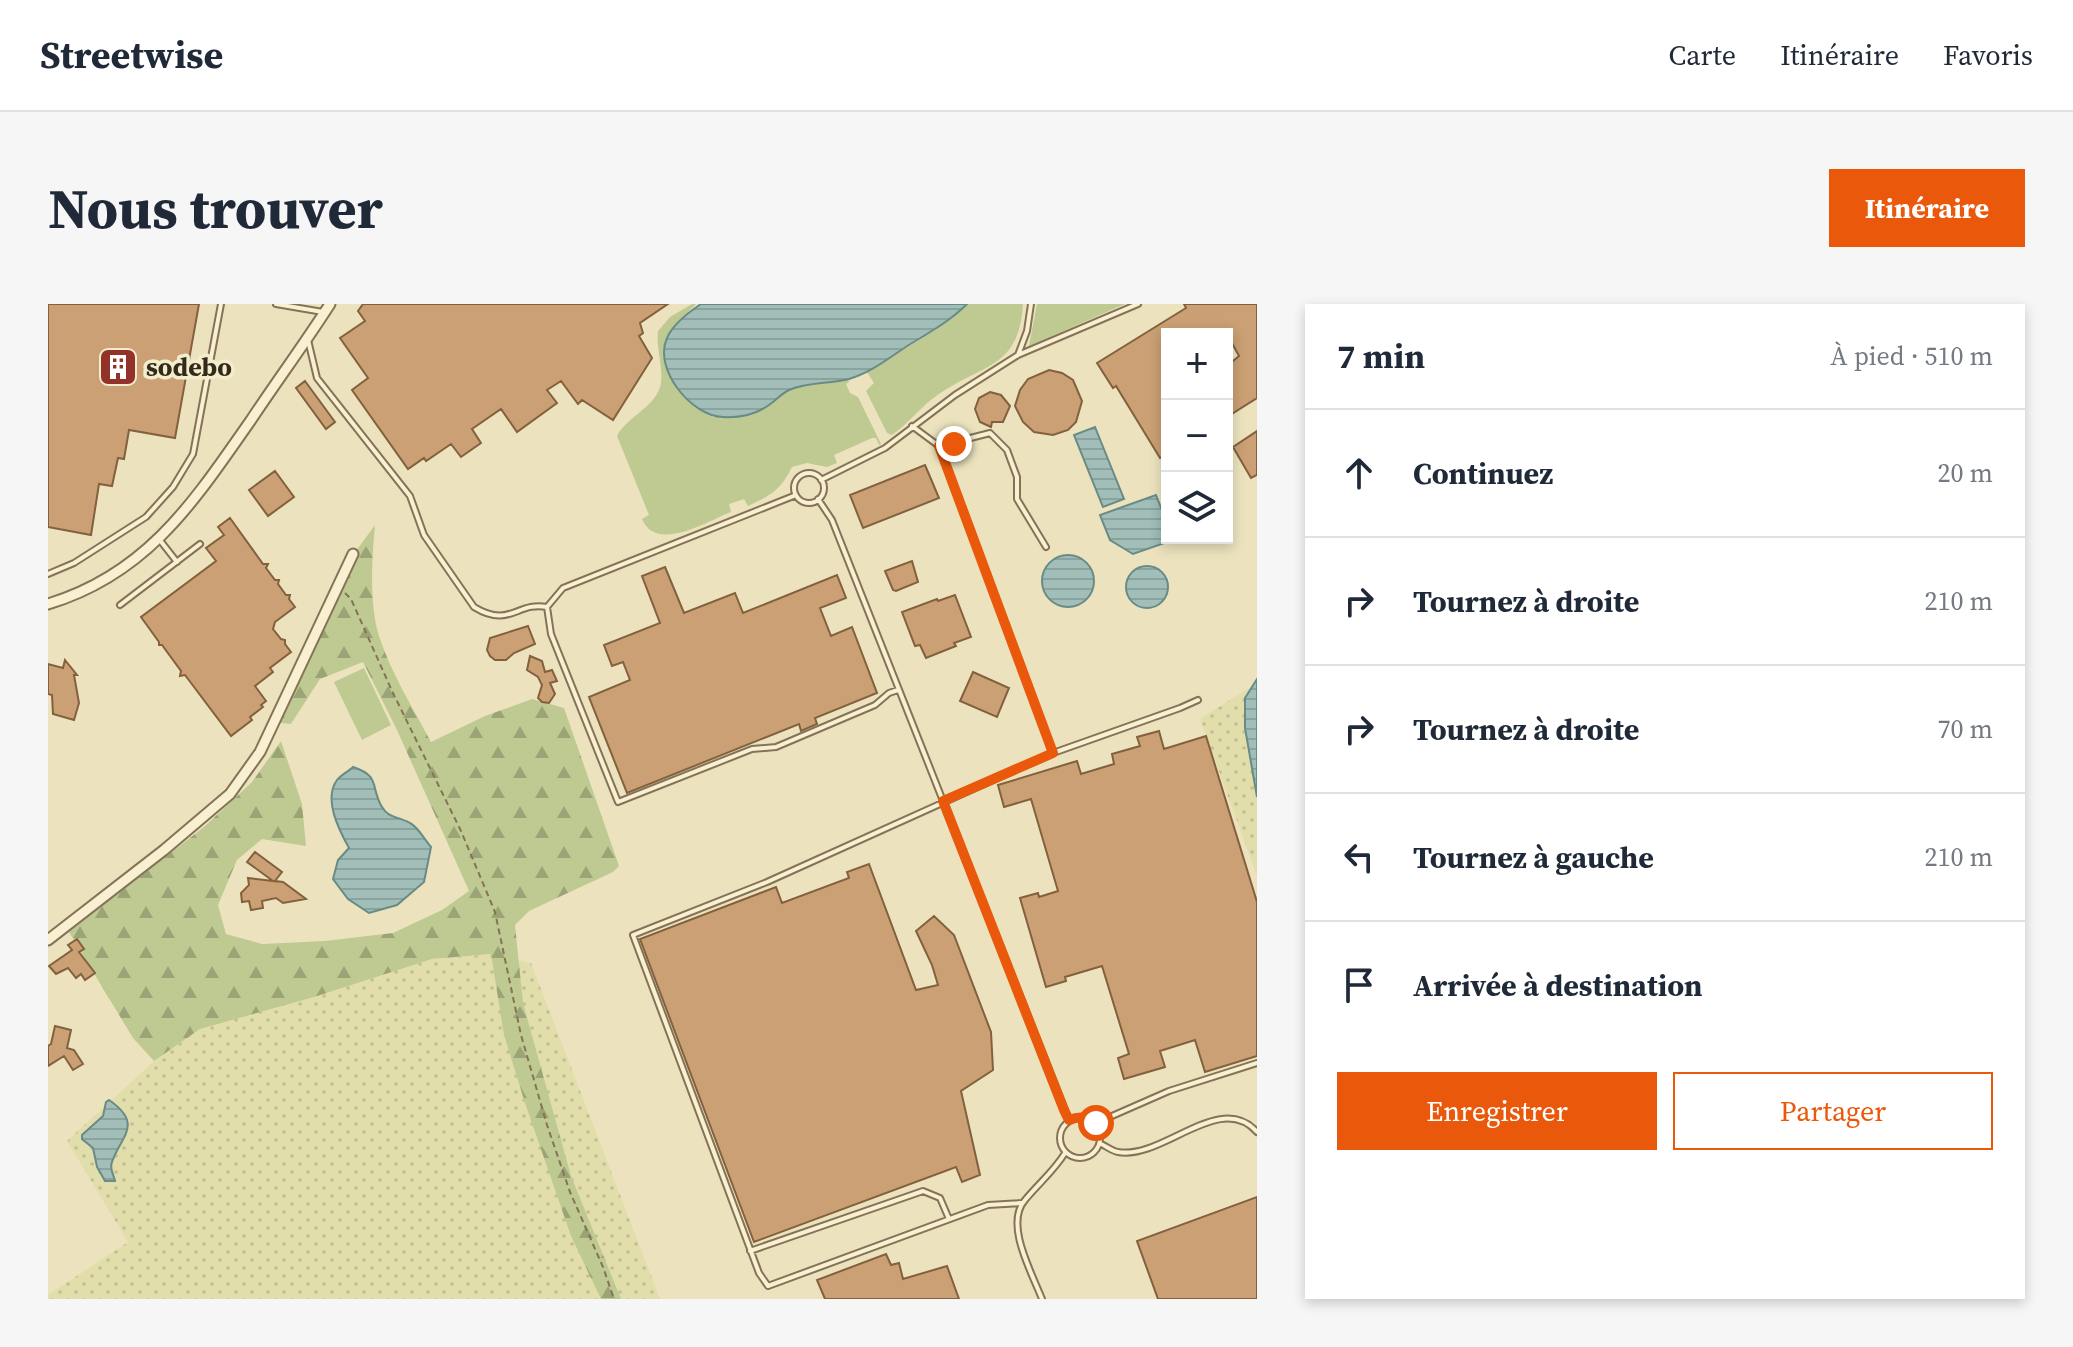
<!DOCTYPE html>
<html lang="fr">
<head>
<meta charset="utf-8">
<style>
  :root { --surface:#fff; --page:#f6f6f7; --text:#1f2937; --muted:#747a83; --line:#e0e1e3; --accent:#ea580c }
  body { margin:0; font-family:"Source Serif 4",serif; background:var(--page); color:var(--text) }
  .controls { position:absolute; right:24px; top:24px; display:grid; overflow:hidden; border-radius:0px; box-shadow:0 4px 12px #0003 }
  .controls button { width:72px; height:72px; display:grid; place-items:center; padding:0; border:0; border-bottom:2px solid var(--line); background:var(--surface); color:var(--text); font:40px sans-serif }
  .stop { position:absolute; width:24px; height:24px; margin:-18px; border:6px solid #ea580c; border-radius:50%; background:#fff }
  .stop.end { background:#ea580c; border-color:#fff; box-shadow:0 2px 8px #0008 }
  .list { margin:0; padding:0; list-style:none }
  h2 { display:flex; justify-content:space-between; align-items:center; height:104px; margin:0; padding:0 32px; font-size:34px }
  h2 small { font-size:26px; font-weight:400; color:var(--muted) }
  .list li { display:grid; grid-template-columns:52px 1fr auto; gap:24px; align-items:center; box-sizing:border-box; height:128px; padding:0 32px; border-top:2px solid var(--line) }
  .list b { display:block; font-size:30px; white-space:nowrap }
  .list em { font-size:26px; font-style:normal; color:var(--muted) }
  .actions { display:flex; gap:16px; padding:24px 32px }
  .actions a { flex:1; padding:18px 0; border:2px solid var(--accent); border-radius:0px; text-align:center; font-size:28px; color:var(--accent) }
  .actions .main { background:var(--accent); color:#fff }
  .icon { flex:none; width:44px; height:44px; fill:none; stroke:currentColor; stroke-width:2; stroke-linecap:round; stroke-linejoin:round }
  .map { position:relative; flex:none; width:1209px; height:995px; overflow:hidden; border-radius:0px }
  header { display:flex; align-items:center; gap:48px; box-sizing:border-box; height:112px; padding:0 40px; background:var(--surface); border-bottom:2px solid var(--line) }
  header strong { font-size:38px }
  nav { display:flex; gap:44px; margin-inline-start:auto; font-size:28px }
  .intro { display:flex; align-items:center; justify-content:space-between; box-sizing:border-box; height:192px; padding:0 48px }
  h1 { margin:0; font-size:56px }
  .button { padding:20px 36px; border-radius:0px; background:var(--accent); color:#fff; font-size:28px; font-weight:700 }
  main { display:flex; gap:48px; padding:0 48px }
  aside { flex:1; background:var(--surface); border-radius:0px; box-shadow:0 4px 12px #0003 }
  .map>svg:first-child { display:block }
  .farmland { fill:url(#farmland-dots) }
  .grass { fill:#beca92 }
  .forest { fill:url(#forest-firs) }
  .water { fill:url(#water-rules); stroke:#698b86; stroke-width:2 }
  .building { fill:#caa074; stroke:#83603e; stroke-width:2 }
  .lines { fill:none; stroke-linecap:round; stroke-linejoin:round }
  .lane-casing { stroke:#847357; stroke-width:8 }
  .street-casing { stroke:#847357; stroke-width:13 }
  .path { stroke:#847357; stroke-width:2; stroke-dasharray:6 4; stroke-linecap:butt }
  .lane { stroke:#f8f0d0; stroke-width:4 }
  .street { stroke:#f8f0d0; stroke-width:9 }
  .route { stroke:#ea580c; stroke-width:10 }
  .labels { text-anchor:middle; stroke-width:7; stroke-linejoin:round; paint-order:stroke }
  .poi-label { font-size:26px; font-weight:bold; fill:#342a1c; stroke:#f4edcd; text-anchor:start }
</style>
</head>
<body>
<header>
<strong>Streetwise</strong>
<nav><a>Carte</a><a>Itinéraire</a><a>Favoris</a></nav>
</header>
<div class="intro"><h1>Nous trouver</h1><a class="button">Itinéraire</a></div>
<main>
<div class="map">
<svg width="1209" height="995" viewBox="0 0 1209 995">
  <defs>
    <pattern id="farmland-dots" width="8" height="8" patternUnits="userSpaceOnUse" patternTransform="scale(2)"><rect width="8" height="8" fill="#e2deab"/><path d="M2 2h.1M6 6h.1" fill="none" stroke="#c2bf93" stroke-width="1.8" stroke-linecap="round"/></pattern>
    <pattern id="forest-firs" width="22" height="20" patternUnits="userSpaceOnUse" patternTransform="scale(2)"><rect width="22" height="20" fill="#beca92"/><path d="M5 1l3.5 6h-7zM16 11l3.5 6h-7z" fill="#9ba476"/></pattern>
    <pattern id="water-rules" width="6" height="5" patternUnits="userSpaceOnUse" patternTransform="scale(2)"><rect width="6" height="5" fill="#a1beb8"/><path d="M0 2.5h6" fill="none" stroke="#8ba39e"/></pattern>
  </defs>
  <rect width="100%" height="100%" fill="#ece3be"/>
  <path class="farmland" d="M1209 379V572L1152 415Z
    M444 650 483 659 612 995H0V991L80 938 19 837 106 757 152 725 384 655Z"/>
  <path class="grass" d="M644 0H648L625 23 620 68 636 93 665 113 721 102 737 88 752 82 800 75 801 78 798 80 802 89 810 93 833 140 831 141 828 134H824L786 151 789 159 779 163 759 159 744 163C732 187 723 191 700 202L696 195 681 200 683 208C658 218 608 249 594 215L601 211 569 132C579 112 609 103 613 79 615 61 608 44 610 27L622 13Z
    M919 0H975C971 64 937 59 891 90 874 101 861 119 844 131L839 129 818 87 826 79 819 68 887 26Z
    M989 0H1077L981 42Z
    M316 364 343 421 314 436 286 378Z"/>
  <path class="forest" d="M327 221C324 253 321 300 331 332 343 369 365 404 383 438L437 412 484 395 516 404 571 562 565 568 481 607 467 621 475 699 523 872 573 995H553L523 932 477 799 456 731 443 650 384 655 266 693 152 725 106 757 85 734 21 628 156 523 204 478 233 437 254 500 258 542 214 535 189 556 170 601 178 630 214 640 277 637 345 629 394 606 421 587 349 426 315 358 272 375 243 420 223 418 284 280Z"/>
  <path class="water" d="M653 0H919C903 16 884 27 864 39 843 52 825 68 801 75 781 80 759 78 741 86 733 90 728 96 721 101 707 111 692 114 675 113 643 112 605 65 619 34 625 20 641 8 653 0Z
    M1047 123 1076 195 1055 203 1026 131Z
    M1108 191 1119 219V234L1125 236 1085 250 1062 236 1052 211Z
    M994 277a26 26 0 1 1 52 0a26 26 0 1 1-52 0Z
    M1078 283a21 21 0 1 1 42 0a21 21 0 1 1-42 0Z
    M1209 375V493L1197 424V394Z
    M305 463C333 472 322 483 334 503 340 514 352 513 362 519 370 523 377 536 383 543L376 578 349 601 321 609 300 595 285 575 290 556 301 544C291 526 275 495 289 476 293 471 301 467 305 463Z
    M61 796C96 820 73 832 64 858 61 865 66 871 67 877H57L49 863 45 844 34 835V831L55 812 58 798Z"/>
  <path class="building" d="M0 0H151L127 134 81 126 76 155 70 154 64 182 51 180 43 231 0 223Z
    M315 0H620L592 19 595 29 591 32 604 54 565 116 534 96 530 100 513 77 499 86 509 99 469 128 453 105 424 125 433 139 413 153 403 140 378 157 376 154 360 165 304 86 320 74 292 34 317 17 310 7Z
    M1136 0H1209V94L1179 113V62L1191 52 1179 30H1119V150L1112 154 1068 82 1065 84 1049 59 1138 4Z
    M1001 66 1014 69 1025 76 1034 97 1028 118 1020 126 1005 131 986 128 975 118 967 102 972 86 980 75Z
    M257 77 287 118 278 125 248 84Z
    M942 88 953 91 962 102 955 118H944L943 123 932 118 927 105 931 94Z
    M1209 127V171L1203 174 1185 143Z
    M877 161 891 194 815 224 802 191Z
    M227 167 246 193 220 212 201 186Z
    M182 214 215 260H220L218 264 227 276H231L230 280 238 291H242L241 295 247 303 227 318 225 325 233 335 237 336V340L243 348 222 364 225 368 207 382 218 397 213 401 215 403 202 413 204 416 183 432 137 371 132 372 133 367 114 341H111V338L93 313 168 257 158 244 176 231 170 223Z
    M864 257 870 278 848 287 845 286 837 267Z
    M617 263 636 309 687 289 695 309 789 271 798 294 772 304 783 332 804 323 829 389 767 414 769 420 753 427 751 420 579 489 541 393 582 376 575 358 564 362 556 341 612 319 594 272Z
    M907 291 923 333 906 339 908 342 878 354 872 341 867 342 854 308 889 295 890 297Z
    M480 322 487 340 466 349 458 356H447L442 352 439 346 442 334Z
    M482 352 494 357 497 368 504 366 509 377 502 379 507 390 501 399 494 398 490 394 494 381 490 373 479 366Z
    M17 356 29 371H26L31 399 26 416 5 410 4 391 0 390V360L15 364Z
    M925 368 961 384 949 413 912 397Z
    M1111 427 1116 445 1158 432 1209 598V752L1157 768 1147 736 1112 747 1117 763 1076 775 1070 754 1081 750 1054 662 1017 673 1018 677 998 683 972 594 990 589 991 593 1010 587 983 495 956 503 950 481 1029 457 1033 470 1066 460 1064 450 1092 442 1089 433Z
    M207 548 234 568 227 577 235 578 258 595 235 599 228 594 214 597 215 604 203 606 201 597 194 598 193 589 201 581 200 574 225 577 199 558Z
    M821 560 868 686 890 681 884 661 868 627 886 612 906 631 943 728 945 766 913 787 932 871 914 878 908 863 706 938 592 635 728 583 734 599 801 574 799 568Z
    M29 635 36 645 31 648 47 669 37 676 33 670 28 674 20 664 8 670 1 662 24 646 20 641Z
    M7 722 23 726 19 744 26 746 35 760 25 766 16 752 0 762V742L3 740Z
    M1209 893V995H1110L1089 937Z
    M838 950 843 961 851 959 855 975 899 962 911 995H777L769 976Z"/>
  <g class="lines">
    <g class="lane-casing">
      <path id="lane" d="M228 0 275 8
        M260 36 269 74 362 192 376 231 426 303C462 325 469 297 499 303
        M970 51 1090 0
        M864 122 891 142 942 129 959 146 969 173V195L998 243
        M891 142 1005 449
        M746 184a15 15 0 1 1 30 0a15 15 0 1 1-30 0Z
        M773 176 837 144 907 91 970 51 979 27 983 0
        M748 191 515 284 499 303 503 330 570 498 704 445 728 443 827 401 841 389 850 386
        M770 195 784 216 1021 816
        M111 235 129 258
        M0 270 26 259 98 213 125 183 145 150 173 0
        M72 301 152 240
        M1012 834a20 20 0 1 1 40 0a20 20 0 1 1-40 0Z
        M1048 819 1121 787 1209 759
        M1053 840C1058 842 1064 847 1070 848 1115 856 1172 786 1209 828
        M973 899 940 901 720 982 711 969 585 631 719 578 1005 449 1132 404 1150 396
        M702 947 875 887 892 894 901 915
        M994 995C984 969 956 920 977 896 991 879 1006 867 1017 849"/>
    </g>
    <g class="street-casing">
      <path id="street" d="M0 300C100 270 147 196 203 116 229 77 257 39 282 0
        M0 636 116 546 182 490 212 448 305 250"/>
    </g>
    <path class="path" d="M297 289 303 295 344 387 413 527 447 608 473 731 499 821 522 888 555 963 566 995"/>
    <use href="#lane" class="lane"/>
    <use href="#street" class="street"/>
  </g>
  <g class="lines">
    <path class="route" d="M906 140 891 142 1005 449 895 497 1016 806 1021 816C1032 812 1038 813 1048 819"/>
  </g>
  <defs>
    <g id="building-square" transform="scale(2)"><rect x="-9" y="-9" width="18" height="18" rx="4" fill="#923229" stroke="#f4edcd"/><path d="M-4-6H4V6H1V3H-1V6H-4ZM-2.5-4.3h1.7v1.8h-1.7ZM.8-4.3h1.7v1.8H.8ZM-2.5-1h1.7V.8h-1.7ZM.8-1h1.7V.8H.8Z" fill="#fff"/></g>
  </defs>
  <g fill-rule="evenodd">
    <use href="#building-square" x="70" y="63"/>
  </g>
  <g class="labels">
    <g class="poi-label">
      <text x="98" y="72">sodebo</text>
    </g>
  </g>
</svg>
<div class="controls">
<button>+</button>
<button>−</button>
<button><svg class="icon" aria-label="layers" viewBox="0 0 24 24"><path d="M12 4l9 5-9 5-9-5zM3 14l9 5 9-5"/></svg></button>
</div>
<div class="stop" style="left:1048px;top:819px"></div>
<div class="stop end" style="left:906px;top:140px"></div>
</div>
<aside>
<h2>7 min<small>À pied · 510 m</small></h2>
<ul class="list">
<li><svg class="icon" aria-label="ahead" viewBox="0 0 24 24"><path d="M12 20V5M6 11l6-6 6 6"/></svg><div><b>Continuez</b></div><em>20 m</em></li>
<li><svg class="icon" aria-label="right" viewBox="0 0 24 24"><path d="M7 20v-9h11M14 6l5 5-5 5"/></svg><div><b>Tournez à droite</b></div><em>210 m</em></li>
<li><svg class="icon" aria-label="right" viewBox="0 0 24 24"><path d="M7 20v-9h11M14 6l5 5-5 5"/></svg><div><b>Tournez à droite</b></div><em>70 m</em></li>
<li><svg class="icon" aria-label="left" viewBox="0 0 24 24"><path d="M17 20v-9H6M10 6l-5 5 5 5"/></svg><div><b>Tournez à gauche</b></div><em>210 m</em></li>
<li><svg class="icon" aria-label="arrive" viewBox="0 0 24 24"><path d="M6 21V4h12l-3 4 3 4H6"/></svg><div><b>Arrivée à destination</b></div></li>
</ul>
<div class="actions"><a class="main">Enregistrer</a><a>Partager</a></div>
</aside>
</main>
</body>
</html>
